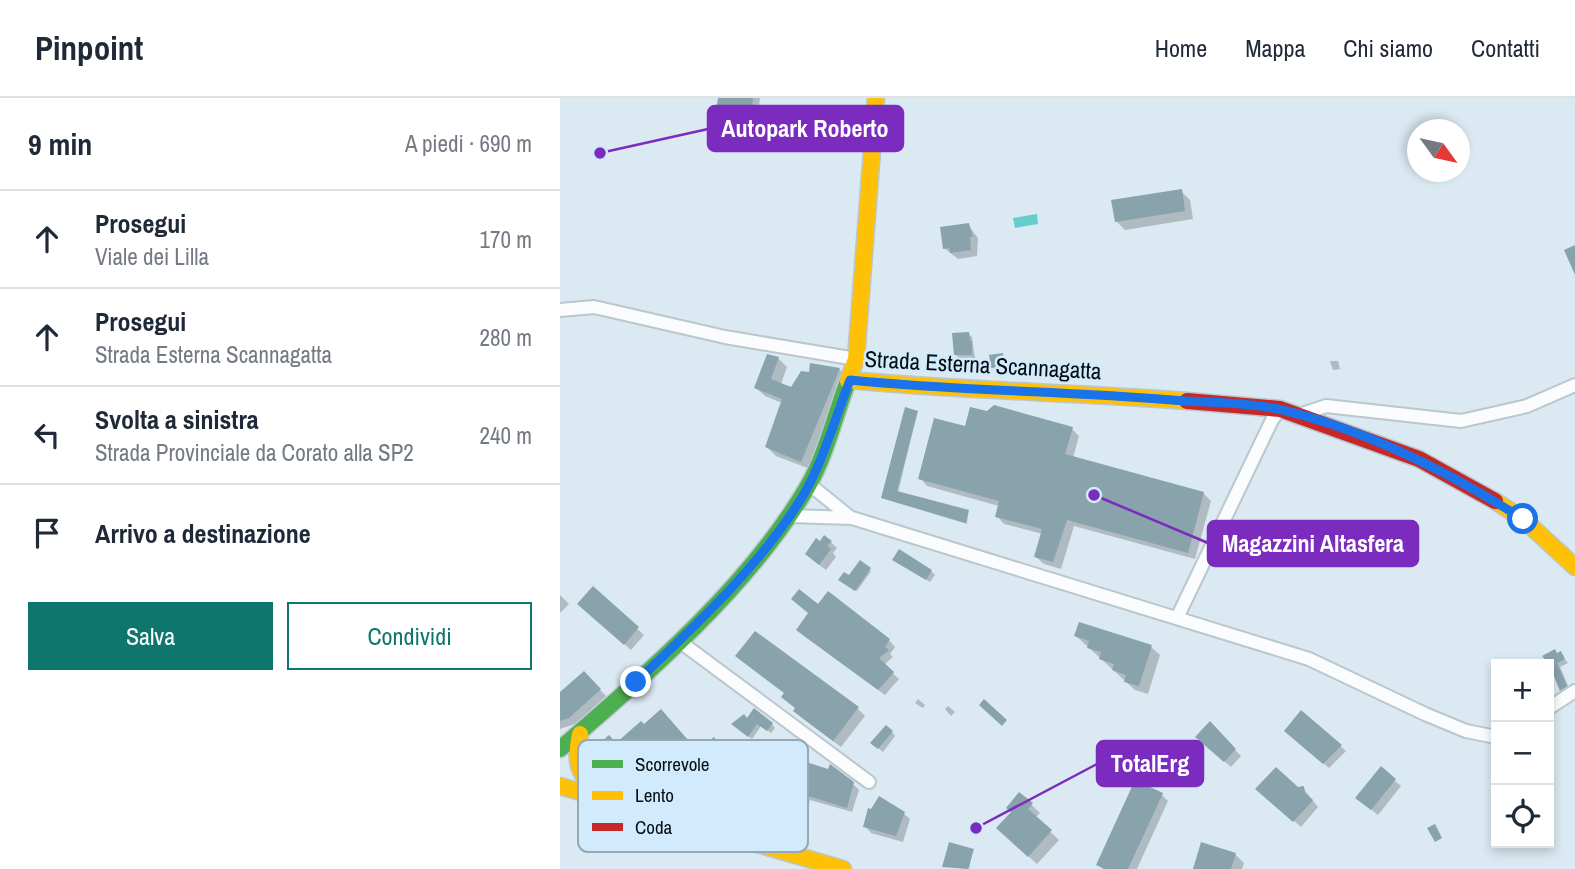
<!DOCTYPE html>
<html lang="it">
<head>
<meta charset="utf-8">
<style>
  :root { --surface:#fff; --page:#f6f6f7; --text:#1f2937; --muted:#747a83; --line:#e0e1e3; --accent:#0f766e }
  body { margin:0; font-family:"Archivo Narrow",sans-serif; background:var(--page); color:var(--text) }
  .controls { position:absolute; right:21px; bottom:21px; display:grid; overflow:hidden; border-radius:0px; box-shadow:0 4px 10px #0003 }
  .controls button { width:63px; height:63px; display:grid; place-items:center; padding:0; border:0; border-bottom:2px solid var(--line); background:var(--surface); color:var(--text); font:35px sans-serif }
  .compass { position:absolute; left:847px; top:21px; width:63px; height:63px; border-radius:50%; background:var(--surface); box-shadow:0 4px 10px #0003; rotate:123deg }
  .stop { position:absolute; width:21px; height:21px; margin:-16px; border:5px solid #1a73e8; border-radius:50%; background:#fff }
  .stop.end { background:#1a73e8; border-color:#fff; box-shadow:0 2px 7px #0008 }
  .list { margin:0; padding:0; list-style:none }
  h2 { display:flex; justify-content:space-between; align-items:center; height:91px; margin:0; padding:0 28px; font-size:30px }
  h2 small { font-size:23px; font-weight:400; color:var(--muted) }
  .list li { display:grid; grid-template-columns:46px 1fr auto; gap:21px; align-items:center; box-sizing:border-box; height:98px; padding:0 28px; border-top:2px solid var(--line) }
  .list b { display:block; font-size:26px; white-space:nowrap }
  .list p { margin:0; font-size:23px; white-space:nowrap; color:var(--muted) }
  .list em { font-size:23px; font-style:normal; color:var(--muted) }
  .actions { display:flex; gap:14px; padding:21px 28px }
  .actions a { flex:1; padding:16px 0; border:2px solid var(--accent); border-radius:0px; text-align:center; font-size:24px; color:var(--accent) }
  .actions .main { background:var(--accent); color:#fff }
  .icon { flex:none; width:38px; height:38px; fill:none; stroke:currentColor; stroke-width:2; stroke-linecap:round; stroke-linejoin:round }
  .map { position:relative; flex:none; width:1015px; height:771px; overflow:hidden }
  header { display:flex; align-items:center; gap:42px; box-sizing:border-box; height:98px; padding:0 35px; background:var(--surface); border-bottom:2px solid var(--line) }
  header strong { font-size:33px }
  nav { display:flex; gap:38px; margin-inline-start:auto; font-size:24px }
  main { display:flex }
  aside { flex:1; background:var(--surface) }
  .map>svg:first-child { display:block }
  .water { fill:#64cdcd }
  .shadow { fill:#0003 }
  .building { fill:#88a3ab }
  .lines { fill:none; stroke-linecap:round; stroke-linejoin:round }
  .street-casing { stroke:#bbc7cd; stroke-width:16 }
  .fast-casing { stroke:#bbc7cd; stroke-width:19 }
  .slow-casing { stroke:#bbc7cd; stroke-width:19 }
  .jam-casing { stroke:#bbc7cd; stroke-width:19 }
  .street { stroke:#fafcfd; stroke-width:12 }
  .fast { stroke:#4caf50; stroke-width:16 }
  .slow { stroke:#ffc107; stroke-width:16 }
  .jam { stroke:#c62828; stroke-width:16 }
  .route { stroke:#1a73e8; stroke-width:9 }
  .labels { text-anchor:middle; stroke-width:5; stroke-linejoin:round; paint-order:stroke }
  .street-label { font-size:23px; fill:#050d12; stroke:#d1ebfc }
  .key { fill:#d1ebfc; stroke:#94a8b6; stroke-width:2 }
  .key-label { font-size:19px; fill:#050d12 }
  .leader { fill:none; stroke:#7b2cbf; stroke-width:2.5 }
  .callout-dot { fill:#7b2cbf; stroke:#d1ebfc; stroke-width:2.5 }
  .callout { fill:#7b2cbf; stroke:#7b2cbf; stroke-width:2.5 }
  .callout-label { font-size:24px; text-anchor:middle; font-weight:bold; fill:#fff }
</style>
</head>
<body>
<header>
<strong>Pinpoint</strong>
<nav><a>Home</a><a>Mappa</a><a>Chi siamo</a><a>Contatti</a></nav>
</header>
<main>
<aside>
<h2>9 min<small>A piedi · 690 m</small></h2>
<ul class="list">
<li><svg class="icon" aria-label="ahead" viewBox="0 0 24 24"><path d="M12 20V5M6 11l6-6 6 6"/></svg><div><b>Prosegui</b><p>Viale dei Lilla</p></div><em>170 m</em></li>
<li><svg class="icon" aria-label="ahead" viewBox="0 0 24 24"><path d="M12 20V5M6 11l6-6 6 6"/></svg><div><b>Prosegui</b><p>Strada Esterna Scannagatta</p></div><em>280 m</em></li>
<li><svg class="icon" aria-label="left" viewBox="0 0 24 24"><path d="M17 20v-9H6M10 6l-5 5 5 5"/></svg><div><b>Svolta a sinistra</b><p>Strada Provinciale da Corato alla SP2</p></div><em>240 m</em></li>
<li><svg class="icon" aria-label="arrive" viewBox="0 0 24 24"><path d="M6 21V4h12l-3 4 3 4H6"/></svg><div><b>Arrivo a destinazione</b></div></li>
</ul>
<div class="actions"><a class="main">Salva</a><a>Condividi</a></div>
</aside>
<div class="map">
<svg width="1015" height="771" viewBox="0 0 1015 771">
  <rect width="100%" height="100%" fill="#dbe9f2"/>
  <path class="water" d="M477 116 478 126 455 130 453 120Z"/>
  <path class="shadow" d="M160 0H200L197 22 165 18 158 12Z
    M621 93 630 102 633 121 565 132 556 123Z
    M408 127 418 140 417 158 398 161 384 150Z
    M408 235 412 239 415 260H399L395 256Z
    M443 257 446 261 448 272 436 273 432 269Z
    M218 260 227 269 221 286 232 291 250 276 252 267 280 272 288 280 250 371 216 358 207 349 222 305 205 298 196 290Z
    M770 263H778L780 271 773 272Z
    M357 315 338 395 408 413 407 426 325 401Z
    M406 331H512L519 338 513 360 643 395 651 403 635 461 514 428 501 471 484 466 476 459 483 436 444 426 437 418 439 408 367 388 360 380Z
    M271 444 277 450 273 455 276 459 266 472 253 462 260 445Z
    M300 465 311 473 297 493 281 481 290 480Z
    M338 465 371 473 375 477 370 484Z
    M33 491 84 537 71 552 26 512Z
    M0 497 9 506 0 515Z
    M258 508 329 542 335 549 330 556 333 559 324 567 339 581 325 597 244 538Z
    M516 538 591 549 600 557 588 596 575 592Z
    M1000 555 1008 565 1000 569 1010 592 1005 595 984 559Z
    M24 575 46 598 15 626 0 631V596Z
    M225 596 298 611 305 618 281 649 242 620Z
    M358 601 365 607 363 610 355 605Z
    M388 608 395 614 391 618 385 611Z
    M106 619 132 648 109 671 106 669 83 689 73 679 66 686 52 672 60 665 56 647 84 629Z
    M187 622 212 626 215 630 211 635 201 628 192 641 176 629Z
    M650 626 681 658 671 669 644 645Z
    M332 634 335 638 323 654 317 649Z
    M731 638 780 648 786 653 769 670Z
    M821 671 841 688 818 717 804 706Z
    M293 686 299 692 292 714 250 702 245 721 238 719 237 725 230 723 229 727 179 712 173 707 172 687Z
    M743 690 758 709 741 729 704 697Z
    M460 696 480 715 475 720 499 742 477 766 446 738Z
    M602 697 608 703 577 771H543L538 766Z
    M343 715 350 721 343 744 311 735 305 728Z
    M413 752 409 771 384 768Z
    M675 756 684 765 682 771H634Z"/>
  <path class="building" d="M158 0H193L191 17 156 12Z
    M622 91 625 113 555 124 551 102Z
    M409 125 413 139H410L411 152 390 155 389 150 383 151 380 129Z
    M1015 147V177L1004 152Z
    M409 234 410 243H412V257H394L392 235Z
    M443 255 444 269 431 270 429 257Z
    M207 256 219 259 211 281 231 289 241 273 249 274 250 265 280 270 241 364 205 349 222 301 194 290Z
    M434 307 513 329 505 356 644 394 628 455 507 422 493 464 474 459 482 431 435 419 439 403 358 381 374 320 405 328 410 309 427 313Z
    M345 309 358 313 337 393 409 412 406 425 321 400Z
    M264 437 272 443 267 448 271 451 259 467 245 456 256 440 260 443Z
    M339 451 372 472 366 482 332 462Z
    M300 462 311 470 295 493 278 482 284 474 289 477Z
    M33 488 79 529 64 547 17 506Z
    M239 491 258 506 268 493 330 541 325 549 329 552 319 560 334 574 318 592 236 532 248 515 231 501Z
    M519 524 592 547 579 588 564 584 566 577 552 572 554 566 539 561 541 554 527 550 529 543 514 538Z
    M195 533 299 609 273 643 233 613 235 610 221 599 224 595 175 558Z
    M995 551 997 555 1001 553 1005 561 997 565 1007 588 1000 593 989 566 982 558Z
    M24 573 41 591 9 620 0 623V594Z
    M424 601 447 622 442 628 419 607Z
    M194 610 213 625 207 633 197 626 188 639 171 626 184 616 187 620Z
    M101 611 128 642 102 667 100 664 76 685 67 674 59 682 50 672 58 665 41 644 49 637 56 645 81 623 84 626Z
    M741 612 782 647 763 666 724 633Z
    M650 623 676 651 664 664 635 639Z
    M326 627 333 633 318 651 310 645Z
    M154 639 162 650 150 659 142 648Z
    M218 655 268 671 270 666 294 684 287 710 245 697 239 716 233 715 231 720 225 718 224 722 171 707 172 703 169 702 173 688H170L177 664 186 667 188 663 202 667 204 660 216 663Z
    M821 668 836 681 811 712 795 700Z
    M716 669 738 689 744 688 745 695 753 702 733 724 695 691Z
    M575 682 603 695 568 771H545L536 767Z
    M459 694 473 705 468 711 492 732 468 759 436 730 451 714 446 710Z
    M319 698 345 714 336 738 303 729 308 710 311 711Z
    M875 726 882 740 875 744 867 730Z
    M389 744 414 751 408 771 382 769Z
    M641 744 676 755 671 771H633Z"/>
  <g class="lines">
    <g class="street-casing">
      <path id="street" d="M0 212 34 209 165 239 296 261
        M739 317 766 308 901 323 967 308 1015 287
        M249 386 291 420
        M230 418 292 420 749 561 865 616 906 633 936 639
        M617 520 712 322 720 311
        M119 543 309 684
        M989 610 1015 593"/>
    </g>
    <g class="fast-casing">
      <path id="fast" d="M0 651C87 576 190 488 248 388 266 357 275 317 288 283"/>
    </g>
    <g class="slow-casing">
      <path id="slow" d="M290 282C402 293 515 294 627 303
        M288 283 296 261 316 0
        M935 403 963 421 1015 469
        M20 636C14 664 18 678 41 696
        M0 688 283 771"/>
    </g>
    <g class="jam-casing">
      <path id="jam" d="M627 303 720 311 859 361 935 403"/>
    </g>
    <use href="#street" class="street"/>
    <use href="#fast" class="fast"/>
    <use href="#slow" class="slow"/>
    <use href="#jam" class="jam"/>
  </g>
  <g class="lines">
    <path class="route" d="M76 584C135 528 198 470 241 401 263 365 275 320 290 282 397 293 505 293 612 302 648 305 688 304 723 312 809 333 889 374 963 421"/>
  </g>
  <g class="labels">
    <g class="street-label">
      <text transform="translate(423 267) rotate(3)" y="8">Strada Esterna Scannagatta</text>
    </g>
  </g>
  <rect x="18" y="642" width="230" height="112" rx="10" class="key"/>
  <rect x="32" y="662" width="31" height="8" fill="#4caf50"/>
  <rect x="32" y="693" width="31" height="9" fill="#ffc107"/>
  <rect x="32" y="725" width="31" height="8" fill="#c62828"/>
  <g class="key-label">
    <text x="75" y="673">Scorrevole</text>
    <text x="75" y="704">Lento</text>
    <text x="75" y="736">Coda</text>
  </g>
  <path class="leader" d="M40 55L148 31M534 397L648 445M416 730L537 666"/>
  <g class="callout-dot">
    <circle cx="40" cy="55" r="7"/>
    <circle cx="534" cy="397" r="7"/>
    <circle cx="416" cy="730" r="7"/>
  </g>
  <g class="callout">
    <rect x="148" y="8" width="195" height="45" rx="7"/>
    <rect x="648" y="423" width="210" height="45" rx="7"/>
    <rect x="537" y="643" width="106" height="45" rx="7"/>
  </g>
  <g class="callout-label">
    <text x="245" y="39">Autopark Roberto</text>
    <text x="753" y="454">Magazzini Altasfera</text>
    <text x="590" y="674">TotalErg</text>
  </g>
</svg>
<div class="controls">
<button>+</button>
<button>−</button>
<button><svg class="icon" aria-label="locate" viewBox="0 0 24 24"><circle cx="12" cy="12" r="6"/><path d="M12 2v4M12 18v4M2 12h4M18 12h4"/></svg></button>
</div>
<svg class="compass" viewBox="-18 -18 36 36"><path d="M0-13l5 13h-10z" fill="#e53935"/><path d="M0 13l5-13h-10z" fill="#747a83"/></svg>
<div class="stop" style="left:963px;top:421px"></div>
<div class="stop end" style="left:76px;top:584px"></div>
</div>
</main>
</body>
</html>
